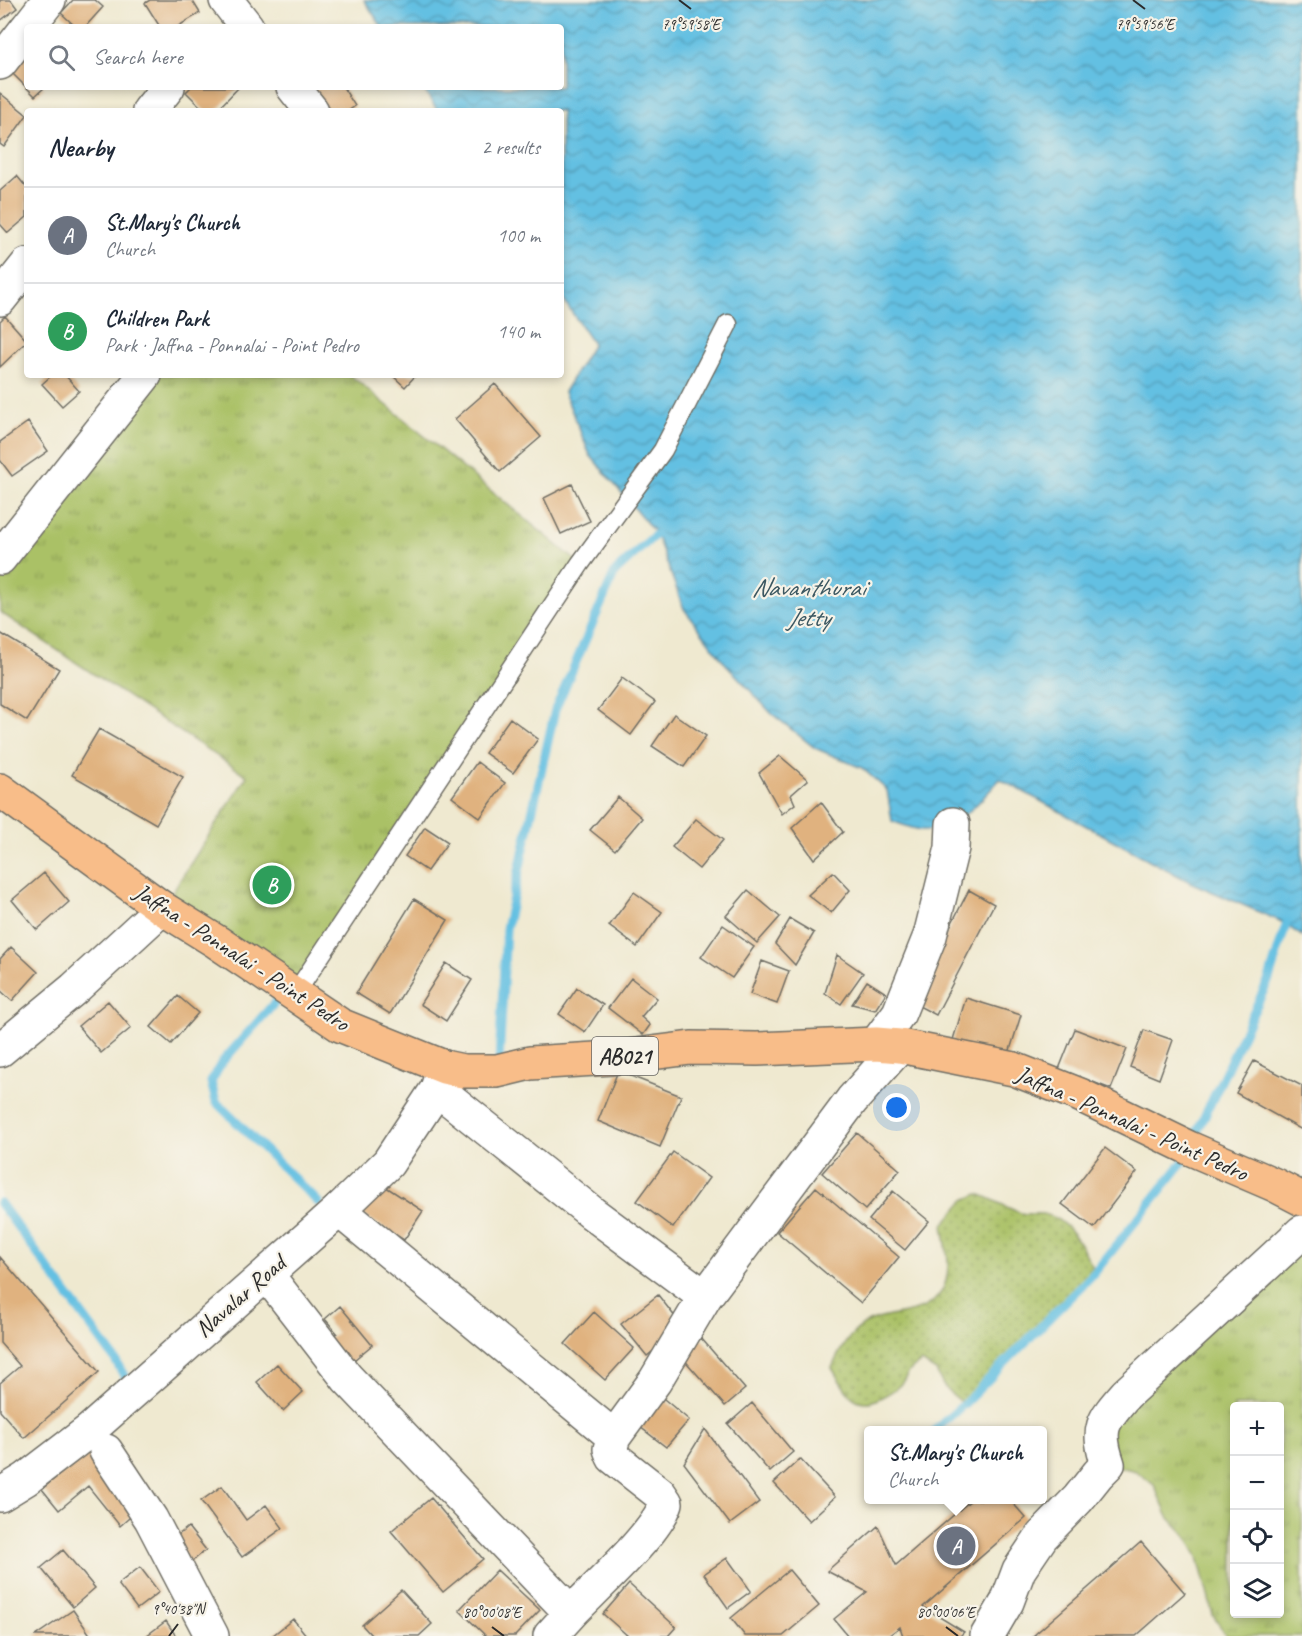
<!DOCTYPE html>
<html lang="en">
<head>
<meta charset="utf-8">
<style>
  :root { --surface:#fff; --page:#f2f2f3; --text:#1f2937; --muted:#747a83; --line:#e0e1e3; --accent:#b5179e }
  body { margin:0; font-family:Caveat,sans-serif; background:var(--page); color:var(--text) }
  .controls { position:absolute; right:18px; bottom:18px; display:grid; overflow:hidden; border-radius:6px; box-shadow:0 3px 9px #0003 }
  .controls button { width:54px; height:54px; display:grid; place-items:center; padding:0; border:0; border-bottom:2px solid var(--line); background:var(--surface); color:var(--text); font:30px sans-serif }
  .you { position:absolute; left:897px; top:1108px; width:21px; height:21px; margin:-15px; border:4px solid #fff; border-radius:50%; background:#1a73e8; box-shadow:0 0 0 9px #1a73e833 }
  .badge { display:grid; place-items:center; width:39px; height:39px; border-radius:50%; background:var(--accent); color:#fff; font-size:20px; font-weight:700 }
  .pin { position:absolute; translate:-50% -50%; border:3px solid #fff; box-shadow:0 2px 6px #0006 }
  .popup { position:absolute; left:864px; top:1426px; width:183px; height:78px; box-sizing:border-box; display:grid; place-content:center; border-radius:6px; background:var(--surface); filter:drop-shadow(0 2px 4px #0005); font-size:20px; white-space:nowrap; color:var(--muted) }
  .popup b { font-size:22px; color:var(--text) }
  .popup::after { content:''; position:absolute; left:50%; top:100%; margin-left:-12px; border:12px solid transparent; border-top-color:var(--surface) }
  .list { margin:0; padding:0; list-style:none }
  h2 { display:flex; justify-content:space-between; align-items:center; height:78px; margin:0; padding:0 24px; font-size:26px }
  h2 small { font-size:20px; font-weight:400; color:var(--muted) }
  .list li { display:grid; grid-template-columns:39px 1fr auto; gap:18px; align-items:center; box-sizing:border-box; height:96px; padding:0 24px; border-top:2px solid var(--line) }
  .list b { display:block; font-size:22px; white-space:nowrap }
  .list p { margin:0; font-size:20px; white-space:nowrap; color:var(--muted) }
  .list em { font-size:20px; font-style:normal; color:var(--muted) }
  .icon { flex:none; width:33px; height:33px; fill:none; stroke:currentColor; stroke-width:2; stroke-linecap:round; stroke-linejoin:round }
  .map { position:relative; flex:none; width:1302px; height:1636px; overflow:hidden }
  .search { position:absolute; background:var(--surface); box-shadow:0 3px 9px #0003; left:24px; top:24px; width:540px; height:66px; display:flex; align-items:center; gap:15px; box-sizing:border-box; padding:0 21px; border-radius:6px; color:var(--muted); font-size:22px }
  .panel { position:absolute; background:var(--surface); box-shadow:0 3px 9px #0003; left:24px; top:108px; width:540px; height:270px; border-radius:6px }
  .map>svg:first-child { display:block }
  .grass { fill:url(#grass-dots); stroke:#6a7648; stroke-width:1.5 }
  .park { fill:url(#park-tufts); stroke:#6a7648; stroke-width:1.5; fill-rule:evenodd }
  .water { fill:url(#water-waves); stroke:#487686; stroke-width:1.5 }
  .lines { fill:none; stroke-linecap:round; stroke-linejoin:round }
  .stream { stroke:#64c0e2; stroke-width:9 }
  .building { fill:#e0b27f }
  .service-casing { stroke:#706e65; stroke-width:21 }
  .minor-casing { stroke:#706e65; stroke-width:36 }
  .tertiary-casing { stroke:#706e65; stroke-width:36 }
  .primary-casing { stroke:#706e65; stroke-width:36 }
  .service { stroke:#fff; stroke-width:18 }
  .minor { stroke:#fff; stroke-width:33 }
  .tertiary { stroke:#fff; stroke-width:33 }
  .primary { stroke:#f8bd89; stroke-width:33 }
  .ticks { fill:none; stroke:#2b2b2b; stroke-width:2 }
  .labels { text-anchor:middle; stroke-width:4.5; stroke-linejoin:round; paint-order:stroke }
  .shield { fill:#f7f3e8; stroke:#686764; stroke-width:1.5 }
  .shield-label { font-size:22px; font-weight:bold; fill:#2b2b2b }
  .street-label { font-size:24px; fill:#2b2b2b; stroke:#f7f3e8 }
  .water-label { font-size:26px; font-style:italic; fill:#3c5862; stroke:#f7f3e8 }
  .ticks-label { font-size:15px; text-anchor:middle; fill:#2b2b2b; stroke:#f7f3e8; stroke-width:4.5; stroke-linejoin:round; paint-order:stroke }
</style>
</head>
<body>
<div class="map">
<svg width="1302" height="1636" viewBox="0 0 1302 1636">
  <defs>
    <pattern id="grass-dots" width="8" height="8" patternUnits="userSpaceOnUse" patternTransform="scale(1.5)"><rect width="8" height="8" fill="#aac166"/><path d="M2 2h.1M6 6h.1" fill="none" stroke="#8b9d54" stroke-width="1.8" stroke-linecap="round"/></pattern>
    <pattern id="park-tufts" width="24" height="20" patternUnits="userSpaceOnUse" patternTransform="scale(1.5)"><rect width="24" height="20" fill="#aac166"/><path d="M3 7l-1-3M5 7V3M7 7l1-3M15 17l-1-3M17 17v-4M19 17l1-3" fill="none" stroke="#8b9d54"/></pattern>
    <pattern id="water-waves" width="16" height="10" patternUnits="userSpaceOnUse" patternTransform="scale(1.5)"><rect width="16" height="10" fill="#64c0e2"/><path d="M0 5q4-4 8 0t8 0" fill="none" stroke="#539cb7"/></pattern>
  </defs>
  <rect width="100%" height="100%" fill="#f7f3e8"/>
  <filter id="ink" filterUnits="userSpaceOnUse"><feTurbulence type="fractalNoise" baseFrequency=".0167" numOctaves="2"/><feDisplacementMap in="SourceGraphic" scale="12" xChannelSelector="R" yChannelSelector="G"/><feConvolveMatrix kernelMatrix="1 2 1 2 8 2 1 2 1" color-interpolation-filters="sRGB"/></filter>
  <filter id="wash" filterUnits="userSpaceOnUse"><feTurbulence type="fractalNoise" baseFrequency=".008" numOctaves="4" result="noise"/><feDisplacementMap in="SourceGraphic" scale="24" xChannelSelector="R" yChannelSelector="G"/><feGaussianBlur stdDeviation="1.35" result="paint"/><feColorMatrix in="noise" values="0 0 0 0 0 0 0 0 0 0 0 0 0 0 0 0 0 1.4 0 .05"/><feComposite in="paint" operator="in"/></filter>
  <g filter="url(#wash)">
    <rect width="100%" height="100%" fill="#efe9d0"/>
    <path class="grass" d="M978 1194C994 1199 1006 1208 1021 1213 1028 1215 1037 1213 1044 1214 1071 1220 1084 1250 1095 1272L964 1404 953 1396 943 1385 936 1371 922 1362C906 1371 910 1373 900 1385 895 1390 886 1395 880 1398 854 1412 844 1388 832 1368 839 1351 851 1330 869 1322 898 1310 935 1318 946 1281 951 1263 945 1243 943 1225L964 1200Z"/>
    <path class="park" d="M145 375H350L580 564 295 994 162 908 247 776 0 612V558Z
      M1302 1232V1636H1226L1213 1615 1198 1557 1186 1535 1167 1515 1154 1485 1136 1471 1108 1464 1112 1410ZM1234 1406H1280V1614H1234Z"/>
    <path class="water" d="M364 0H1302V936L1280 921 1190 882 1000 779C980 802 957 830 924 830 914 830 901 824 892 821L887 790 862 768 815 748 771 713 725 663 684 609 656 534 590 455 564 392 593 344 561 296V111H438L422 87H561V27H382Z"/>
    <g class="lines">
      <path class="stream" d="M279 998 222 1062 211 1082 216 1102 318 1202
        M499 1063 506 929 555 710 615 572 656 534
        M0 1203 114 1358 130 1386
        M935 1430 964 1404 1095 1272 1183 1162 1269 979 1286 925"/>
    </g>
    <g id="blocks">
      <path class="building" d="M0 0H11L17 8 0 21Z
        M73 0H95L103 7 85 27H76L61 13Z
        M150 0H192L200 13 177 27H160L145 3Z
        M27 52V87H45L35 96 9 70Z
        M191 87H239L216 111H205L186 92Z
        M317 87H343L355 106 348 111H321L309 92Z
        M0 93 27 115 4 147 0 144Z
        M17 176 27 188V217L8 233 0 224V191Z
        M5 316 27 341 0 367V321Z
        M52 375H65L79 391 62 406 42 384Z
        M392 375H416L405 387Z
        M495 384 541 437 500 472 455 419Z
        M28 422 48 451 12 476 0 460V442Z
        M572 484 590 521 561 534 544 498Z
        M0 633 59 669 27 721 0 704Z
        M622 678 655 702 631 735 598 710Z
        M674 714 706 736 684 767 652 746Z
        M510 718 538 739 513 773 485 753Z
        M99 729 183 777 156 824 72 775Z
        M780 756 808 780 791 795 795 804 782 814 759 773Z
        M477 762 505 783 480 818 452 797Z
        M618 797 642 818 615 850 590 830Z
        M821 802 843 832 814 859 792 828Z
        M696 819 723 840 699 869 672 847Z
        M425 827 448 842 427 871 405 856Z
        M833 872 850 890 831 913 808 895Z
        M44 873 69 902 37 930 12 900Z
        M748 890 780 917 757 943 726 916Z
        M969 890 994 904 936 1015 911 1002Z
        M634 892 662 912 637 947 609 926Z
        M414 899 448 920 390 1014 356 993Z
        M790 919 814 933 795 965 775 944Z
        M723 925 754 947 732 978 701 957Z
        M11 947 38 972 12 1001 0 990V959Z
        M837 955 863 973 841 1004 825 993Z
        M762 961 789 971 777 1004 750 994Z
        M446 963 472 980 446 1021 420 1004Z
        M631 978 657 998 641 1017 650 1025 643 1035 608 1008Z
        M867 981 886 993 875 1010 852 1004Z
        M577 988 603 1005 585 1032 559 1014Z
        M178 996 198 1013 171 1044 151 1027Z
        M966 998 1021 1015 1006 1063 951 1046Z
        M108 1001 131 1028 101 1053 78 1026Z
        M1075 1029 1127 1049 1111 1089 1059 1069Z
        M1144 1030 1173 1040 1159 1079 1130 1067Z
        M1254 1061 1302 1086V1130L1236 1093Z
        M618 1071 681 1096 660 1147 598 1121Z
        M857 1133 900 1170 865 1210 822 1173Z
        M1105 1148 1137 1172 1094 1228 1062 1204Z
        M673 1152 709 1178 673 1228 637 1201Z
        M380 1183 423 1211 404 1240 360 1213Z
        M816 1187 899 1257 861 1303 777 1232Z
        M893 1191 929 1221 905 1250 869 1220Z
        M0 1257 99 1372 24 1438 0 1411V1383L20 1366 0 1343Z
        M658 1295 683 1327 647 1356 621 1324Z
        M340 1306 372 1345 348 1365 328 1340 337 1333 325 1319Z
        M594 1312 634 1348 605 1380 565 1344Z
        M701 1338 745 1389 725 1406 681 1356Z
        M277 1364 303 1392 283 1411 257 1382Z
        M658 1394 689 1420 666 1447 635 1423Z
        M752 1403 793 1452 770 1472 728 1424Z
        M705 1429 759 1502 730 1524 684 1463Z
        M89 1451 137 1511 120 1526 88 1486 59 1510 42 1489Z
        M800 1459 835 1497 809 1521 774 1483Z
        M222 1486 246 1520 266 1505 283 1528 242 1557 201 1501Z
        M431 1498 483 1559 443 1592 391 1531Z
        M971 1500H1010L1026 1518 923 1607 964 1632 960 1636H903L900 1627 888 1636H848L834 1619 867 1592 827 1571 878 1526 896 1565Z
        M188 1527 206 1550 184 1568 166 1545Z
        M1141 1542 1185 1593 1136 1636H1033Z
        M63 1550 95 1588 73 1607 41 1568Z
        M727 1558 751 1591 728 1608 704 1574Z
        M140 1567 159 1592 137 1609 118 1584Z
        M497 1570 540 1610 515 1636H486L459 1610Z
        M789 1570 819 1606 783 1636H745L731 1618Z
        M629 1584 676 1627 668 1636H628L603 1614Z
        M401 1590 432 1624 419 1636H372L362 1625Z
        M73 1610 91 1636H35Z
        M293 1619 307 1636H272Z
        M166 1621 176 1636H146Z"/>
    </g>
  </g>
  <g filter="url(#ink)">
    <use href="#blocks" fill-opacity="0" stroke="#706e65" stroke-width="1.5"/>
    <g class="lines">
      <g class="service-casing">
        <path id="service" d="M295 994 580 564 663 450 728 324"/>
      </g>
      <g class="minor-casing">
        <path id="minor" d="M226 0 247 27
          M28 27 49 0
          M0 63 27 28
          M293 87 312 111
          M149 111 168 87
          M0 299 27 265
          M0 558 145 375
          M876 1044 899 1013 930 936 952 848 953 824
          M0 1050 74 989 162 908
          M437 1089 592 1213 705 1297
          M339 1210 614 1437
          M275 1285 347 1378 571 1613C594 1589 657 1533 666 1503L660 1494 613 1457 610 1449 614 1437 655 1381 705 1297 852 1100 900 1046
          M106 1451 151 1519 212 1636
          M550 1636 571 1613
          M987 1636 1007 1602 1019 1570 1042 1536 1078 1499 1098 1474 1108 1464C1096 1429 1102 1421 1126 1394L1302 1232"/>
      </g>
      <g class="tertiary-casing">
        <path id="tertiary" d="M0 1495 26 1479 90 1430 339 1210 388 1163 437 1089 444 1067"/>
      </g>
      <g class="primary-casing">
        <path id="primary" d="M0 790 162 908 217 942 340 1025 444 1067 463 1071H497L530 1063 612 1058 691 1048 757 1049 876 1044 900 1046 1014 1069 1080 1095 1189 1148 1275 1185 1302 1199"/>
      </g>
      <use href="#service" class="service"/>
      <use href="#minor" class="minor"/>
      <use href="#tertiary" class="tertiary"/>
      <use href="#primary" class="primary"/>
    </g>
  </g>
  <path class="ticks" d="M679 0 691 9M1133 0 1145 9M492 1627 504 1636M946 1627 958 1636M169 1636 178 1624"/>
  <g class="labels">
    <rect class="shield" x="592" y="1037" width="66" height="38" rx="4.5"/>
    <g class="shield-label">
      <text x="625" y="1064">AB021</text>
    </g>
    <g class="street-label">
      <text transform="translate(242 957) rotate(33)" y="8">Jaffna - Ponnalai - Point Pedro</text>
      <text transform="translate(1132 1123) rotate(24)" y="8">Jaffna - Ponnalai - Point Pedro</text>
      <text transform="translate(240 1296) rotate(-41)" y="8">Navalar Road</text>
    </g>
    <g class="water-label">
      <text x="808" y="596">Navanthurai<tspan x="808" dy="30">Jetty</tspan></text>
    </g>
  </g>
  <g class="ticks-label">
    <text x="691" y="29">79°59'58"E</text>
    <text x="1145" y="29">79°59'56"E</text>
    <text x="178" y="1614">9°40'38"N</text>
    <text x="492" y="1617">80°00'08"E</text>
    <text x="946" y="1617">80°00'06"E</text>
  </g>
</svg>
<div class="controls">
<button>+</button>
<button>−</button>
<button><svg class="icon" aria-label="locate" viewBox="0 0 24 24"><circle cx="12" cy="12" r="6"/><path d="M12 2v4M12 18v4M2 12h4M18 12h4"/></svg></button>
<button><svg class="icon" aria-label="layers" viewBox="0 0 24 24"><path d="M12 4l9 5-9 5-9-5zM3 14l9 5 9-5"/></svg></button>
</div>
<div class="you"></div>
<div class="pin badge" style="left:956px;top:1546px;background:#6b7280">A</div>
<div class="popup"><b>St.Mary's Church</b>Church</div>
<div class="pin badge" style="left:272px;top:885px;background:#2e9e5b">B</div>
<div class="search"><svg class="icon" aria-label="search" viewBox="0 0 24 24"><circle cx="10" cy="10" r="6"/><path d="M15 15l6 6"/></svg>Search here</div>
<section class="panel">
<h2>Nearby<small>2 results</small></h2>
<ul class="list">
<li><span class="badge" style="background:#6b7280">A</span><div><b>St.Mary's Church</b><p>Church</p></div><em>100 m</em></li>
<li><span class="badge" style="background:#2e9e5b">B</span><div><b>Children Park</b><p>Park · Jaffna - Ponnalai - Point Pedro</p></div><em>140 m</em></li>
</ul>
</section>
</div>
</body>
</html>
